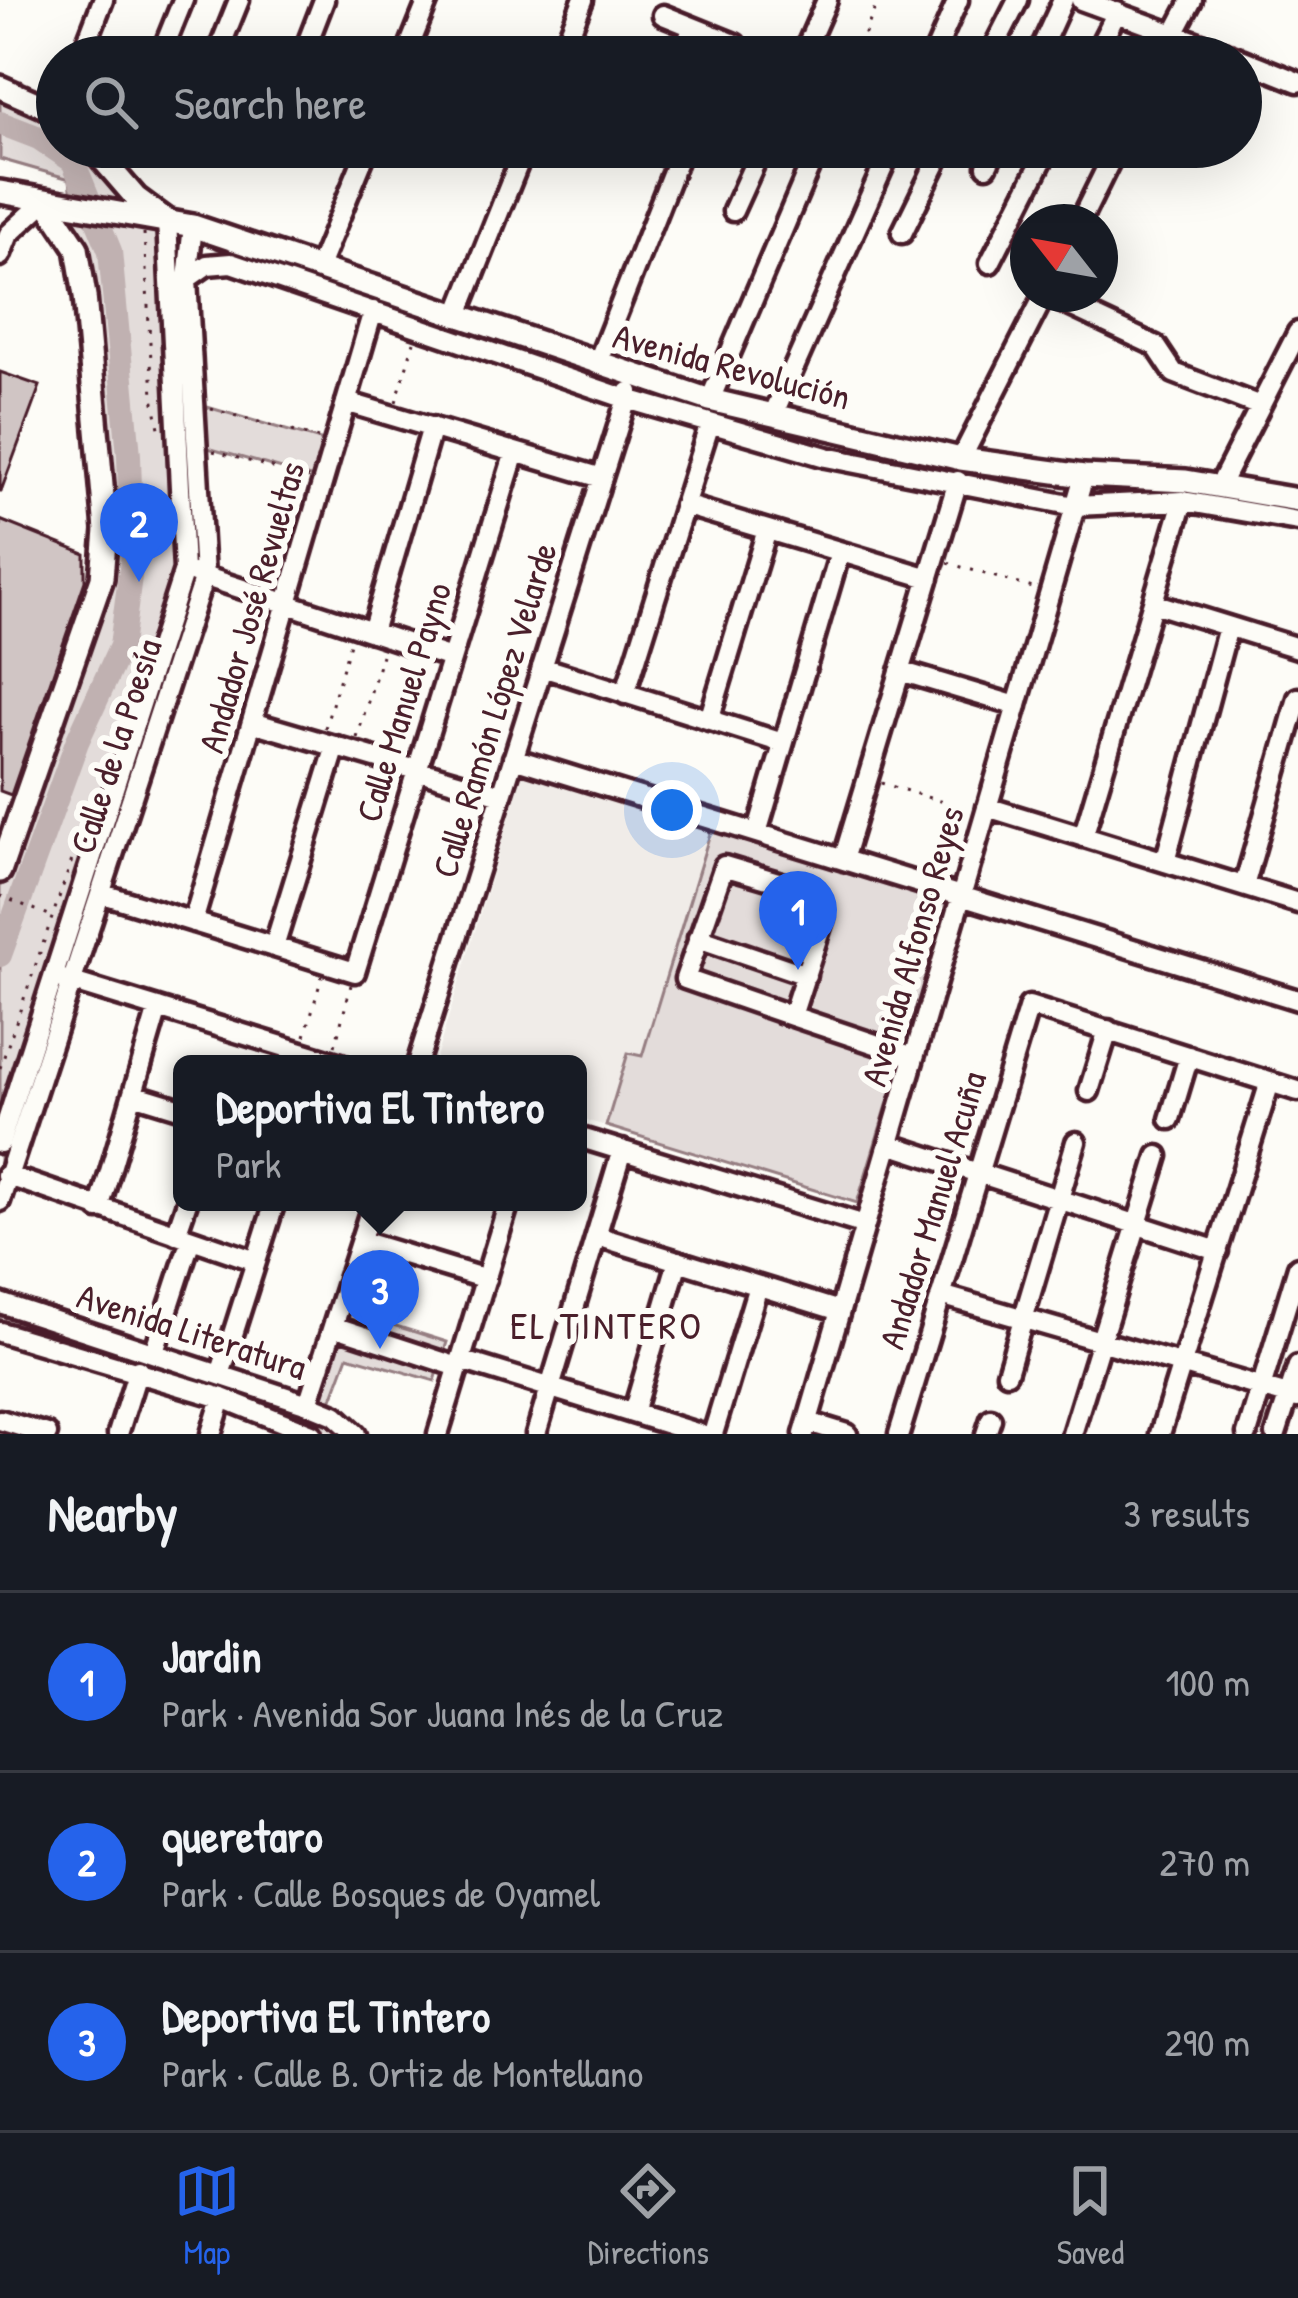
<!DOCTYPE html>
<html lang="en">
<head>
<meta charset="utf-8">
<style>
  :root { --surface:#171b24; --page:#20242c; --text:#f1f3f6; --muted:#9ea1a6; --line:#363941; --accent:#2563eb }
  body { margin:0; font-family:"Patrick Hand",sans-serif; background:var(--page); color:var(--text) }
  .compass { position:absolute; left:1010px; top:204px; width:108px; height:108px; border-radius:50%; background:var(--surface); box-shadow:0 12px 48px #0002; rotate:301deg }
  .you { position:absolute; left:672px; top:810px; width:42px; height:42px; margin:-30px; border:9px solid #fff; border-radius:50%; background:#1a73e8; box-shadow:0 0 0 18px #1a73e833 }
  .badge { display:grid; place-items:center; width:78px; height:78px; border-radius:50%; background:var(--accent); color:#fff; font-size:39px; font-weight:700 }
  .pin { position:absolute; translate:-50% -99px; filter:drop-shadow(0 3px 6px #0008) }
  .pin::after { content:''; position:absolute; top:63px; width:42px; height:36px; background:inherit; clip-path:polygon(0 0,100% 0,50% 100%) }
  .popup { position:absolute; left:173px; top:1055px; width:414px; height:156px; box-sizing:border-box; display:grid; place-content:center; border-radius:18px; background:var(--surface); filter:drop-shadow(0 3px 9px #0005); font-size:39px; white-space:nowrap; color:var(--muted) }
  .popup b { font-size:45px; color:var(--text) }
  .popup::after { content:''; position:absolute; left:50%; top:100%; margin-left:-24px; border:24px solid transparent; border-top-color:var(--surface) }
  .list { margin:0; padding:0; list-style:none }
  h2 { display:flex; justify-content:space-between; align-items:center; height:156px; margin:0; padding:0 48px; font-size:51px }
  h2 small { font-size:39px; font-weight:400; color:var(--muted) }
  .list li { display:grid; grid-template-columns:78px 1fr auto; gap:36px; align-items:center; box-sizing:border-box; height:180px; padding:0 48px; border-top:3px solid var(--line) }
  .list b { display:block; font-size:45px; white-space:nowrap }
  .list p { margin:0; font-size:39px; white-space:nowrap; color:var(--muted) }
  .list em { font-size:39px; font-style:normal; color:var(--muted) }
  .icon { flex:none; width:66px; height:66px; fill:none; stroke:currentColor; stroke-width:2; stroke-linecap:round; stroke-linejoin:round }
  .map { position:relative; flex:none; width:1298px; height:1434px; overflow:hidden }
  .search { position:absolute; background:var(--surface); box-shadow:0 12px 48px #0002; left:36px; right:36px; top:36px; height:132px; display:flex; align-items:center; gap:30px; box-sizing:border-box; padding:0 42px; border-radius:66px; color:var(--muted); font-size:45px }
  .sheet { height:696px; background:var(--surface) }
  nav { display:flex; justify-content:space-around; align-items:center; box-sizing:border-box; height:168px; border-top:3px solid var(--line); background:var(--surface); font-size:33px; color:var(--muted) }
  nav a { display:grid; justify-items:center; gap:6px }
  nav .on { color:var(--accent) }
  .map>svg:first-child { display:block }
  .built { fill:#f0ece8 }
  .green { fill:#e3dcda; stroke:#967e82; stroke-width:3 }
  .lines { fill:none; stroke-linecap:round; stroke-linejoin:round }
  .river { stroke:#c0b1b1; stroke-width:24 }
  .building { fill:#d0c5c4; stroke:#4a1f2b; stroke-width:3 }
  .minor-casing { stroke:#4a1f2b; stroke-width:27 }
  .major-casing { stroke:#4a1f2b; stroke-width:30 }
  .path { stroke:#4a1f2b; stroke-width:3; stroke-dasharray:3 9; stroke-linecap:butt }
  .minor { stroke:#fdfcf7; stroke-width:18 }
  .major { stroke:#fdfcf7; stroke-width:21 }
  .labels { text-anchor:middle; stroke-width:12; stroke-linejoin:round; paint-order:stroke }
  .street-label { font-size:36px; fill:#4a1f2b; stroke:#fdfcf7 }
  .neighbourhood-label { font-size:39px; letter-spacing:3px; fill:#4a1f2b; stroke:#fdfcf7 }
</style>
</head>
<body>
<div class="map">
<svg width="1298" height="1434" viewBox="0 0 1298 1434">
  <rect width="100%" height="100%" fill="#fdfcf7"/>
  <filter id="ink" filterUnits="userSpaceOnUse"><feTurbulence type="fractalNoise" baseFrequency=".00833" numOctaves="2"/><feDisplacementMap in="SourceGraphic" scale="24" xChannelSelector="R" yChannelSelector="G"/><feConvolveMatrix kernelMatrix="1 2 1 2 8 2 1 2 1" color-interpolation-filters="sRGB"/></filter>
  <g filter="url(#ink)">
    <path class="built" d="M523 773 711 830 641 1057 628 1054 606 1126 578 1118V1064H434Z"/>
    <path class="green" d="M0 87 57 112V147H93L171 240 181 239 190 402 334 444 324 481 194 444 198 574 0 1183V1156L181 593 183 547 0 1142V882L40 761 103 616 98 443 70 179 0 159Z
      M711 830 949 903 857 1203 606 1126 628 1053 642 1056Z
      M343 1261 375 1269 364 1316 447 1342 435 1381 348 1356 326 1415 347 1434H311L0 1332V1311L298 1401Z"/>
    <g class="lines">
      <path class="river" d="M0 123 39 138 73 161 110 251 129 455 132 561 121 646 77 742 0 955"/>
    </g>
    <path class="building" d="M0 372 40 386 1 491H0Z
      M0 520 85 554V581L11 795 0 791Z"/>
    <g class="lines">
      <g class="minor-casing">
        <path id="minor" d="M1081 0 1237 57
          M663 15 735 44
          M81 57 103 0
          M160 57 183 0
          M216 57 239 0
          M302 57 324 0
          M405 57 428 0
          M560 57 583 0
          M681 57 693 27
          M802 57 827 0
          M933 57 958 0
          M989 57 1018 0
          M1037 57 1063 0
          M1094 57 1117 12
          M1162 57 1192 0
          M1241 59 1298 82
          M987 166 996 147
          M114 170 124 147
          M733 211 762 147
          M1080 222 1117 147
          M902 233 944 147
          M0 256 9 234 44 202
          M990 263 1049 147
          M318 269 368 147
          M187 279 207 265 231 263 627 399 826 457 1075 506 1183 501 1298 521
          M1045 294 1156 346 1174 373 1260 406
          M457 317 525 147
          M597 364 677 161 644 147
          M710 400 818 147
          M346 402 602 478
          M773 415 892 147
          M961 459 1045 294
          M1219 487 1298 332
          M684 505 929 578
          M194 573 451 658
          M1153 603 1298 648
          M372 632 432 427
          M542 667 783 743
          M900 671 1017 706
          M625 694 710 423
          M709 720 767 530
          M252 722 502 795
          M513 758 1298 1000
          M987 807 1298 903
          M757 833 840 552
          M1083 837 1183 501
          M843 860 958 481
          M1165 862 1228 627
          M1244 886 1298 698
          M103 894 355 972 515 452
          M824 917 792 1016 914 1057
          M193 922 373 311
          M698 938 806 975
          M274 947 336 746
          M63 979 341 1064
          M792 1016 685 979 724 866 798 888
          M417 1064 629 392
          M1089 1091 1108 1030
          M133 1094 182 1109
          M1170 1119 1189 1056
          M578 1137 865 1225
          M0 1143 184 570 167 220
          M889 1144 1218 1251
          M6 1175 256 1261
          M0 1201 204 576 187 279 193 226
          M99 1209 158 1008
          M176 1234 187 1202
          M597 1236 840 1311
          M361 1241 486 1279
          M941 1295 1298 1398
          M0 1303 308 1404 335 1415 356 1434
          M333 1326 458 1367
          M0 1332 222 1398 312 1434
          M154 1352 191 1239
          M461 1360 700 1434
          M1007 1373 1076 1142
          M220 1375 275 1202
          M308 1404 373 1202
          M633 1413 678 1261
          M0 1420 47 1434
          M808 1422 847 1434
          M118 1434 138 1370
          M211 1434 222 1398
          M438 1434 509 1202
          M536 1434 622 1150
          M713 1434 758 1286
          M804 1434 1084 476
          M899 1434 1029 1006 1298 1091
          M986 1434 991 1419
          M1072 1434 1158 1156
          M1160 1434 1270 1082
          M1247 1434 1298 1267
          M1276 1434 1298 1366"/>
      </g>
      <g class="major-casing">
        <path id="major" d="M0 87 57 112
          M92 147 136 198 166 220
          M0 192 193 226 710 400 961 459 1084 476 1186 481 1298 500
          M0 871 102 578 106 530 85 296 77 248 47 203"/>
      </g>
      <path class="path" d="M856 57 878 0
        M144 233 153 397 160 433
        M396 402 414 342
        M211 409 318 438
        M213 451 308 478
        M948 563 1036 589
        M325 728 351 640
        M357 738 382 655
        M881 783 969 810
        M0 896 49 915
        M305 1036 322 976
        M335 1046 351 985
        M0 1068 80 837"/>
      <use href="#minor" class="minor"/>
      <use href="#major" class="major"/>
    </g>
  </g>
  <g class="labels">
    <g class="street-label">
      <text transform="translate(732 366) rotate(15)" y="13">Avenida Revolución</text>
      <text transform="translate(251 607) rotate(-74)" y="13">Andador José Revueltas</text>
      <text transform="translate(403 702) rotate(-73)" y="13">Calle Manuel Payno</text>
      <text transform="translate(494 710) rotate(-73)" y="13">Calle Ramón López Velarde</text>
      <text transform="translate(115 746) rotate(-72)" y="13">Calle de la Poesía</text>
      <text transform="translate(912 946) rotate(-74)" y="13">Avenida Alfonso Reyes</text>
      <text transform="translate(932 1210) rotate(-73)" y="13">Andador Manuel Acuña</text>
      <text transform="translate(192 1331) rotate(18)" y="13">Avenida Literatura</text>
    </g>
    <g class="neighbourhood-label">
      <text x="607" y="1339">EL TINTERO</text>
    </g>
  </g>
</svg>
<svg class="compass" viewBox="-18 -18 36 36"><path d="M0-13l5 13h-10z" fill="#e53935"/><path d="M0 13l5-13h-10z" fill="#9ea1a6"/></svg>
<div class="you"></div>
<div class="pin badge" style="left:798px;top:970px">1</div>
<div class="pin badge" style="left:139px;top:582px">2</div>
<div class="pin badge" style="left:380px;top:1349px">3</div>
<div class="popup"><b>Deportiva El Tintero</b>Park</div>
<div class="search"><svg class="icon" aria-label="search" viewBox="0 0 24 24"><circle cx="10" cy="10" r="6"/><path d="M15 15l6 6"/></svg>Search here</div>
</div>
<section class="sheet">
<h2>Nearby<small>3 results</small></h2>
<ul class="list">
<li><span class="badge">1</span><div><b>Jardin</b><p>Park · Avenida Sor Juana Inés de la Cruz</p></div><em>100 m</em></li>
<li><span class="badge">2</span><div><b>queretaro</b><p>Park · Calle Bosques de Oyamel</p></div><em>270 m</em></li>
<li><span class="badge">3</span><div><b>Deportiva El Tintero</b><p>Park · Calle B. Ortiz de Montellano</p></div><em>290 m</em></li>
</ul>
</section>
<nav>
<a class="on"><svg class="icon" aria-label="map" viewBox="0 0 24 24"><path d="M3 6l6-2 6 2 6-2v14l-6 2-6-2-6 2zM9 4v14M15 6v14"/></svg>Map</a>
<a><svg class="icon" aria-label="directions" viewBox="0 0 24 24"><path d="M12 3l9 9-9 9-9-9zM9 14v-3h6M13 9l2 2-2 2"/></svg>Directions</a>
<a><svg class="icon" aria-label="saved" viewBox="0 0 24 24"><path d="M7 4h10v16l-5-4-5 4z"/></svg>Saved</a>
</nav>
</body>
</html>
